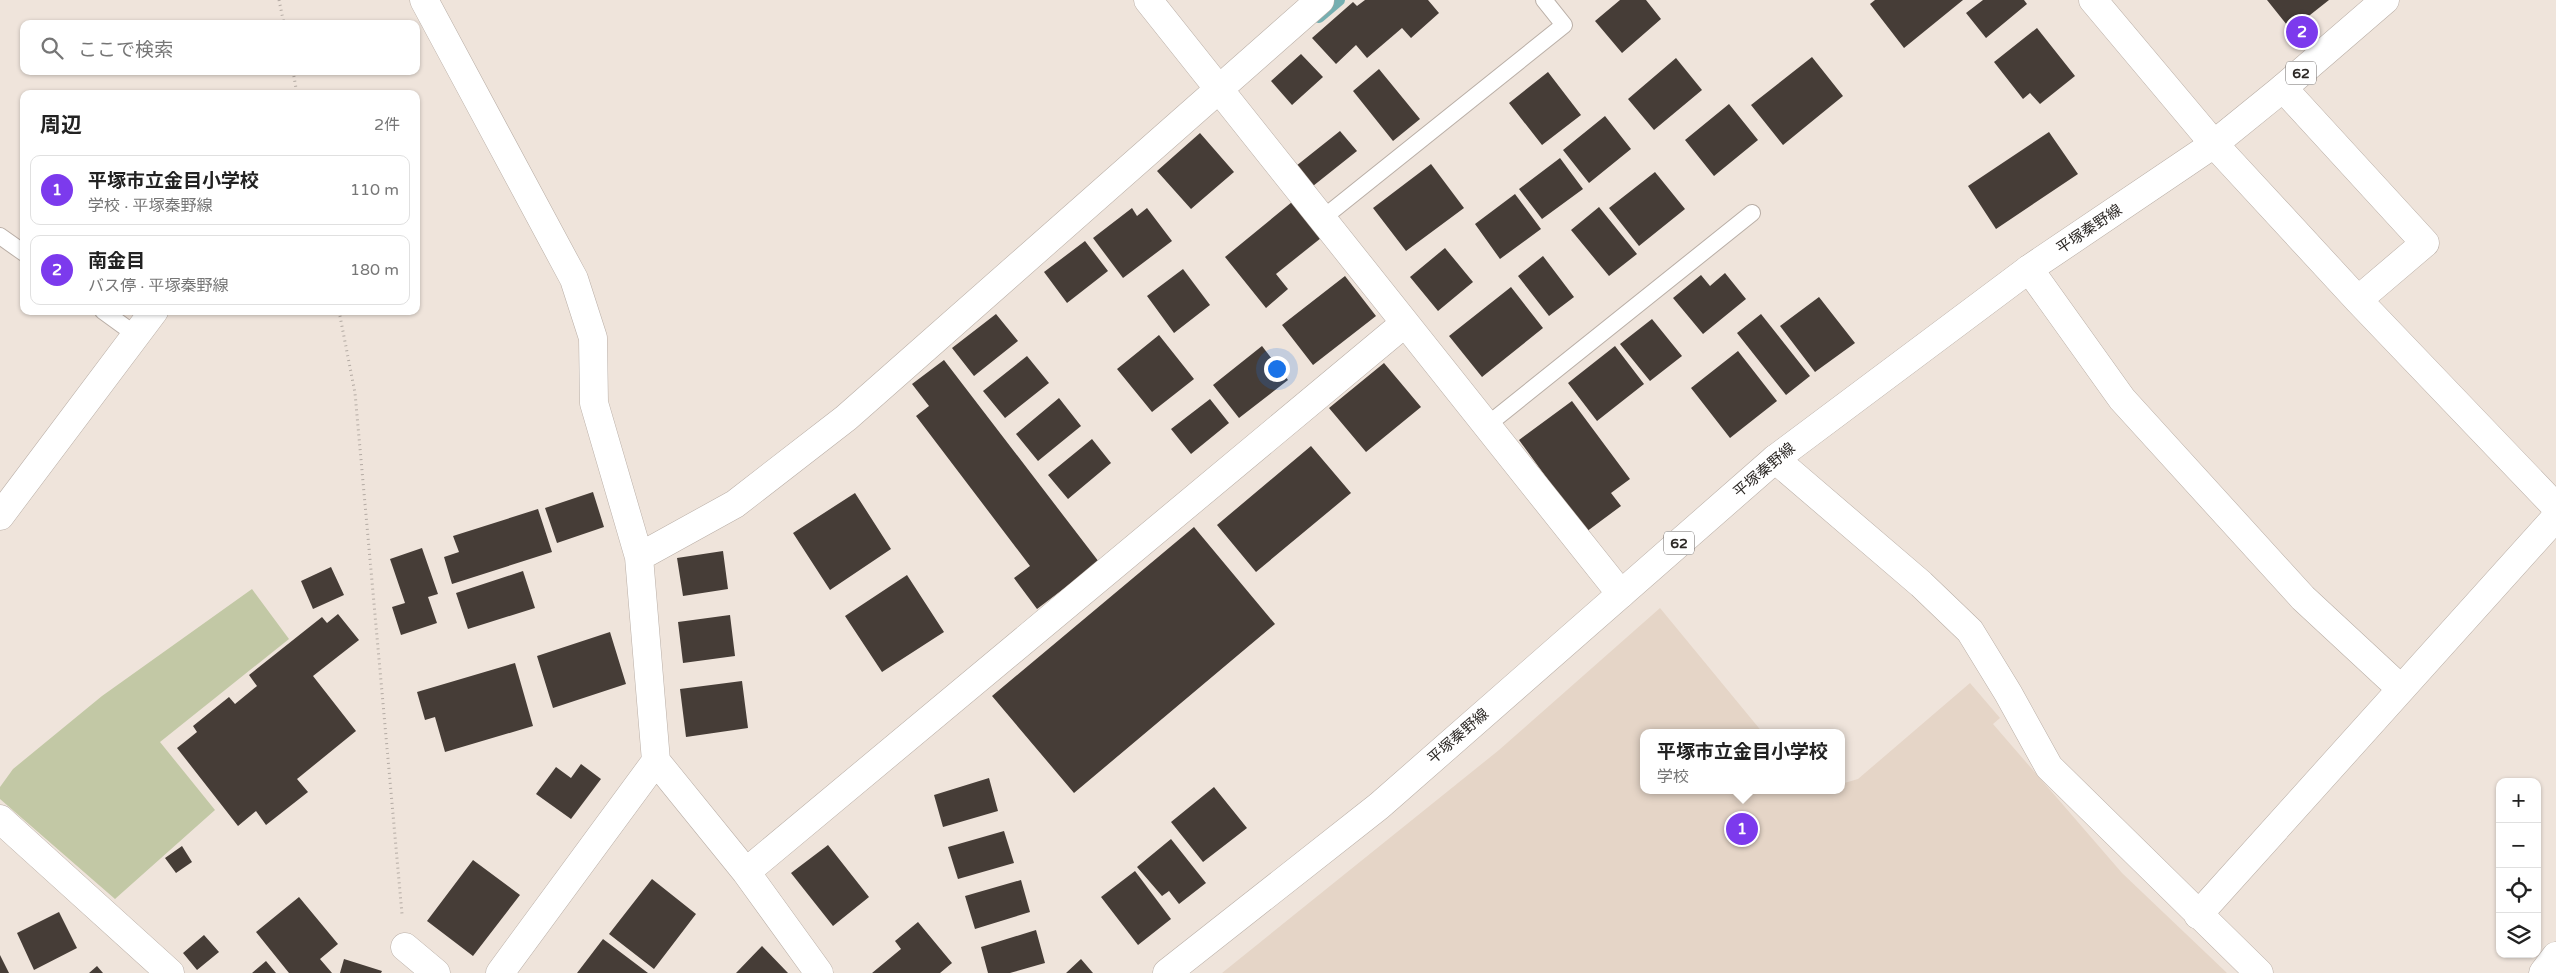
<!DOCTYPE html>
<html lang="ja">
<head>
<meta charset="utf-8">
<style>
  :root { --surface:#fff; --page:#f6f6f6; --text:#222; --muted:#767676; --line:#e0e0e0; --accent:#7c3aed }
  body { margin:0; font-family:"Varela Round","Noto Sans JP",sans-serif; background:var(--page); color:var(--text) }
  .controls { position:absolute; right:15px; bottom:15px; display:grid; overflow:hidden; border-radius:10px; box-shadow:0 1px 4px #0004 }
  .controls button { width:45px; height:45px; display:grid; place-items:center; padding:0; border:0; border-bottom:1px solid var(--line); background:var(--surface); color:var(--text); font:25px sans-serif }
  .you { position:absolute; left:1276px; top:368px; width:18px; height:18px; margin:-12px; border:4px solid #fff; border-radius:50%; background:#1a73e8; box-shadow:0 0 0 8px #1a73e833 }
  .badge { display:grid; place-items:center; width:32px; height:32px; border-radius:50%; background:var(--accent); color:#fff; font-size:16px; font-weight:700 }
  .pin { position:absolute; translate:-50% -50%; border:2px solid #fff; box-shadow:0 1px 5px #0006 }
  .popup { position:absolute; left:1640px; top:729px; width:205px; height:65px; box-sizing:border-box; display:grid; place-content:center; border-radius:10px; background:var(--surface); filter:drop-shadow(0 1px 4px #0005); font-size:16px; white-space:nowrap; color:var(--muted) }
  .popup b { font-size:19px; color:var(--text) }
  .popup::after { content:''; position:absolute; left:50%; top:100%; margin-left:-10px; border:10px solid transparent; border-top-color:var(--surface) }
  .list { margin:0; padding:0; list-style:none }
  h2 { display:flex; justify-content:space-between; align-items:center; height:65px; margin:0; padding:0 20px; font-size:21px }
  h2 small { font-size:16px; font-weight:400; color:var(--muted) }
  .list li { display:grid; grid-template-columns:32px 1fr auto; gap:15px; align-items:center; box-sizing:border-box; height:70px; margin:0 10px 10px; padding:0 10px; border:1px solid var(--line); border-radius:10px }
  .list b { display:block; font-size:19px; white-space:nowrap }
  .list p { margin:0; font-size:16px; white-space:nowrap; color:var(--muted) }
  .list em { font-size:16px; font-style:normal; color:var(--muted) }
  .icon { flex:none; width:28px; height:28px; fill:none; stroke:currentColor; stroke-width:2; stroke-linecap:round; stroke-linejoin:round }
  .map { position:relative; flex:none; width:2556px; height:973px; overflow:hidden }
  .search { position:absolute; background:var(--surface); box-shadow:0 1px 4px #0004; left:20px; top:20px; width:400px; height:55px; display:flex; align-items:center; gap:12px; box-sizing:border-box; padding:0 18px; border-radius:10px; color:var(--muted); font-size:19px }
  .panel { position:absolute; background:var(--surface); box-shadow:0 1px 4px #0004; left:20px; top:90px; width:400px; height:225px; border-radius:10px }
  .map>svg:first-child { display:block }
  .built { fill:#e5d5c7 }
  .green { fill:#c2c8a5 }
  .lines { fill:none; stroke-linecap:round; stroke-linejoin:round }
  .stream { stroke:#76afb1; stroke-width:12 }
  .building { fill:#463d37 }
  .service-casing { stroke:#b9aea6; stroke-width:18 }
  .minor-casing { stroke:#b9aea6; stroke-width:29 }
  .primary-casing { stroke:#b9aea6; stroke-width:29 }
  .path { stroke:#b3aaa3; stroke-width:3; stroke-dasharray:1 4; stroke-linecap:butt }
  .service { stroke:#fff; stroke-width:16 }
  .minor { stroke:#fff; stroke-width:28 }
  .primary { stroke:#fff; stroke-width:28 }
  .labels { text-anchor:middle; stroke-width:5; stroke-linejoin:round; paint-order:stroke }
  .shield { fill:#fff; stroke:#6c6967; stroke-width:1 }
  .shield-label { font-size:14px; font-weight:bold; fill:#2d2926 }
  .street-label { font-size:15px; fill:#2d2926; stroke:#fff }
</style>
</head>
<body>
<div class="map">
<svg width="2556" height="973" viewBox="0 0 2556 973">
  <rect width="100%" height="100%" fill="#efe4db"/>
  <path class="built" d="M1660 608 1763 733H1643V790H1841V784L1858 779 1970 683 2000 718 1993 724 2122 873 2227 973H1222L1499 750Z"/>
  <path class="green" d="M252 589 289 639 160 742 215 810 115 899 0 799V787L13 769 102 696Z"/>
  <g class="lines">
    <path class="stream" d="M1319 17 1339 0"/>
  </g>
  <path class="building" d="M1365 0H1428L1439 13 1411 38 1402 28 1367 58 1356 45 1336 64 1312 38 1353 2 1357 6Z
    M1620 0H1646L1661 19 1622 53 1595 21Z
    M1875 0H1963L1904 48 1870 4Z
    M1983 0H2024L2027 4 1986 38 1966 13Z
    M2267 0H2329L2291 30Z
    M2037 28 2075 76 2040 104 2030 93 2023 99 1994 62Z
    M1301 54 1323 77 1292 105 1271 81Z
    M1812 57 1843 96 1783 145 1751 105Z
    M1676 58 1702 90 1654 130 1628 99Z
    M1379 69 1420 119 1393 141 1353 91Z
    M1548 72 1581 115 1542 145 1509 103Z
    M1729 104 1758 140 1714 176 1685 140Z
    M1605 116 1631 149 1589 183 1563 150Z
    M1340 131 1357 151 1313 186 1296 166Z
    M2049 132 2078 174 1996 229 1968 186Z
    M1200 133 1234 172 1191 209 1157 171Z
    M1560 158 1583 189 1542 219 1519 189Z
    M1431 164 1464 208 1406 251 1373 208Z
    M1655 172 1685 209 1639 246 1609 208Z
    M1515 194 1541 229 1500 259 1475 224Z
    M1292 202 1321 238 1276 274 1288 289 1266 308 1225 257Z
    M1599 207 1637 254 1609 276 1571 230Z
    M1132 208 1137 216 1147 208 1172 241 1123 278 1093 238Z
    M1085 241 1108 271 1067 303 1044 272Z
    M1445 248 1473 282 1438 311 1410 277Z
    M1543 256 1574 297 1549 316 1518 276Z
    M1183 269 1210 305 1174 333 1147 296Z
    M1725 273 1746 299 1703 334 1673 298 1701 275 1710 286Z
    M1345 276 1376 316 1313 365 1282 325Z
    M1511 287 1543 328 1482 377 1449 336Z
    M1819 297 1855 343 1815 372 1780 326Z
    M996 314 1018 341 974 376 952 348Z
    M1761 314 1810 376 1786 395 1737 333Z
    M1652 319 1682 356 1650 381 1620 344Z
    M1159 335 1194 379 1152 412 1117 369Z
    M1262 346 1288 380 1239 418 1213 385Z
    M1615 346 1644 384 1597 421 1568 383Z
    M1738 351 1777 401 1730 438 1691 388Z
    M1027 356 1049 383 1005 418 983 391Z
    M944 360 1099 562 1037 609 1014 578 1030 566 916 416 929 406 912 384Z
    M1384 363 1421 407 1366 452 1329 408Z
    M1059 398 1081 426 1038 461 1016 434Z
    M1210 399 1229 423 1191 454 1171 429Z
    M1572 401 1630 479 1611 493 1621 506 1586 532 1519 440Z
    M1092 439 1111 463 1068 499 1048 475Z
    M1311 446 1351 493 1256 572 1217 525Z
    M593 492 604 527 557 543 545 508Z
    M855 493 891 549 830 590 793 533Z
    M538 509 552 552 452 584 444 557 459 552 453 536Z
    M1194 527 1275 624 1074 793 992 696Z
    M422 548 438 594 428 597 437 623 401 635 392 607 405 603 390 559Z
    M723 551 728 589 683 596 677 558Z
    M331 567 344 595 313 609 301 581Z
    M523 571 535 608 468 629 456 593Z
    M907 575 944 632 882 672 845 616Z
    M338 614 359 640 313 676 356 731 297 779 308 792 266 825 256 811 238 826 177 748 197 732 193 726 229 697 235 704 257 686 249 675 322 617 327 623Z
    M730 615 735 656 683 663 678 622Z
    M610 632 626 684 553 708 537 656Z
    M515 663 533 726 445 752 435 717 425 720 417 692Z
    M742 681 748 728 686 737 680 689Z
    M581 764 601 779 571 819 536 794 556 767 571 778Z
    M989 778 998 811 943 827 934 795Z
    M1214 787 1247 828 1203 862 1171 822Z
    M1004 831 1014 863 958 879 948 847Z
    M1171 839 1206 883 1179 904 1169 891 1162 896 1137 867Z
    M828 845 869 897 833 926 791 873Z
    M182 846 192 862 176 873 165 858Z
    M473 860 520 895 473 956 427 921Z
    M1135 871 1171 919 1138 945 1101 897Z
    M652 879 696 914 654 969 609 934Z
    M1021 880 1030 912 975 929 965 896Z
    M299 897 338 944 320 959 332 973H289L256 932Z
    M59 912 77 948 34 970 17 933Z
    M918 922 952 963 940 973H872L901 949 895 941Z
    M1036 930 1045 963 1010 973H988L981 947Z
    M204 935 219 952 197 970 183 953Z
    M603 939 648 973H577Z
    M762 946 788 973H736Z
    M0 955 9 973H0Z
    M344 959 382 971 381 973H340Z
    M1081 959 1093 973H1066Z
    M266 961 276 973H252Z
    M97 966 103 973H89Z"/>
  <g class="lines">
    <g class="service-casing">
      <path id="service" d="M1323 218 1564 25 1544 0
        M0 236 24 253
        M103 311 136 335
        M1486 426 1752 213"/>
    </g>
    <g class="minor-casing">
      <path id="minor" d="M424 0 574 279 593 338 594 403 639 557 656 761 746 872 819 973
        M1148 0 1621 594
        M2093 0 2214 144 2358 300 2556 507
        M2283 88 2425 243 2358 300
        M2029 269 2122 399 2303 598 2400 688
        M1775 459 1921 584 1970 631 2008 693 2049 767 2259 973
        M0 516 154 311
        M639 557 735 504 846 418 1320 0
        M0 819 170 973
        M746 872 1405 323
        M2198 915 2556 517
        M405 947 436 973
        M500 973 656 761
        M2543 973 2556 956"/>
    </g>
    <g class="primary-casing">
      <path id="primary" d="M1167 973 1379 806 1775 459 2029 269 2214 144 2283 88 2385 0"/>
    </g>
    <path class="path" d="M279 0 284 24
      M293 71 297 94
      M339 311 355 393 402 914"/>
    <use href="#service" class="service"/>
    <use href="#minor" class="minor"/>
    <use href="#primary" class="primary"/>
  </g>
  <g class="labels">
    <g class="shield">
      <rect x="2286" y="61.5" width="30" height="23" rx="4"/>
      <rect x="1664" y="531.5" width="30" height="23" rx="4"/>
    </g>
    <g class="shield-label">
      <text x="2301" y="78">62</text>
      <text x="1679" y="548">62</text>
    </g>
    <g class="street-label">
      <text transform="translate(2089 229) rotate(-34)" y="5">平塚秦野線</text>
      <text transform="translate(1764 470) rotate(-40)" y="5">平塚秦野線</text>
      <text transform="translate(1458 736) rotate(-41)" y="5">平塚秦野線</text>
    </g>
  </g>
</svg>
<div class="controls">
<button>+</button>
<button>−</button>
<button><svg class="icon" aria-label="locate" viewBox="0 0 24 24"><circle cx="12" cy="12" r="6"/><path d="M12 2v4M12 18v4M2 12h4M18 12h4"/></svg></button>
<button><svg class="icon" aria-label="layers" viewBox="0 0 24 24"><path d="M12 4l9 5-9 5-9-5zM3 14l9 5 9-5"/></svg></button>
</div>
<div class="you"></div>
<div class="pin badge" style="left:1742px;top:829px">1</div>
<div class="popup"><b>平塚市立金目小学校</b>学校</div>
<div class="pin badge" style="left:2302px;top:32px">2</div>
<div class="search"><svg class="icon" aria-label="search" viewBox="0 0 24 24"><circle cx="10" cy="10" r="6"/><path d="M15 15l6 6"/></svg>ここで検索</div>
<section class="panel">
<h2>周辺<small>2件</small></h2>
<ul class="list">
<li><span class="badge">1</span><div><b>平塚市立金目小学校</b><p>学校 · 平塚秦野線</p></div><em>110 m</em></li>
<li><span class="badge">2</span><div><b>南金目</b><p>バス停 · 平塚秦野線</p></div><em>180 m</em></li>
</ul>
</section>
</div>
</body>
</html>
